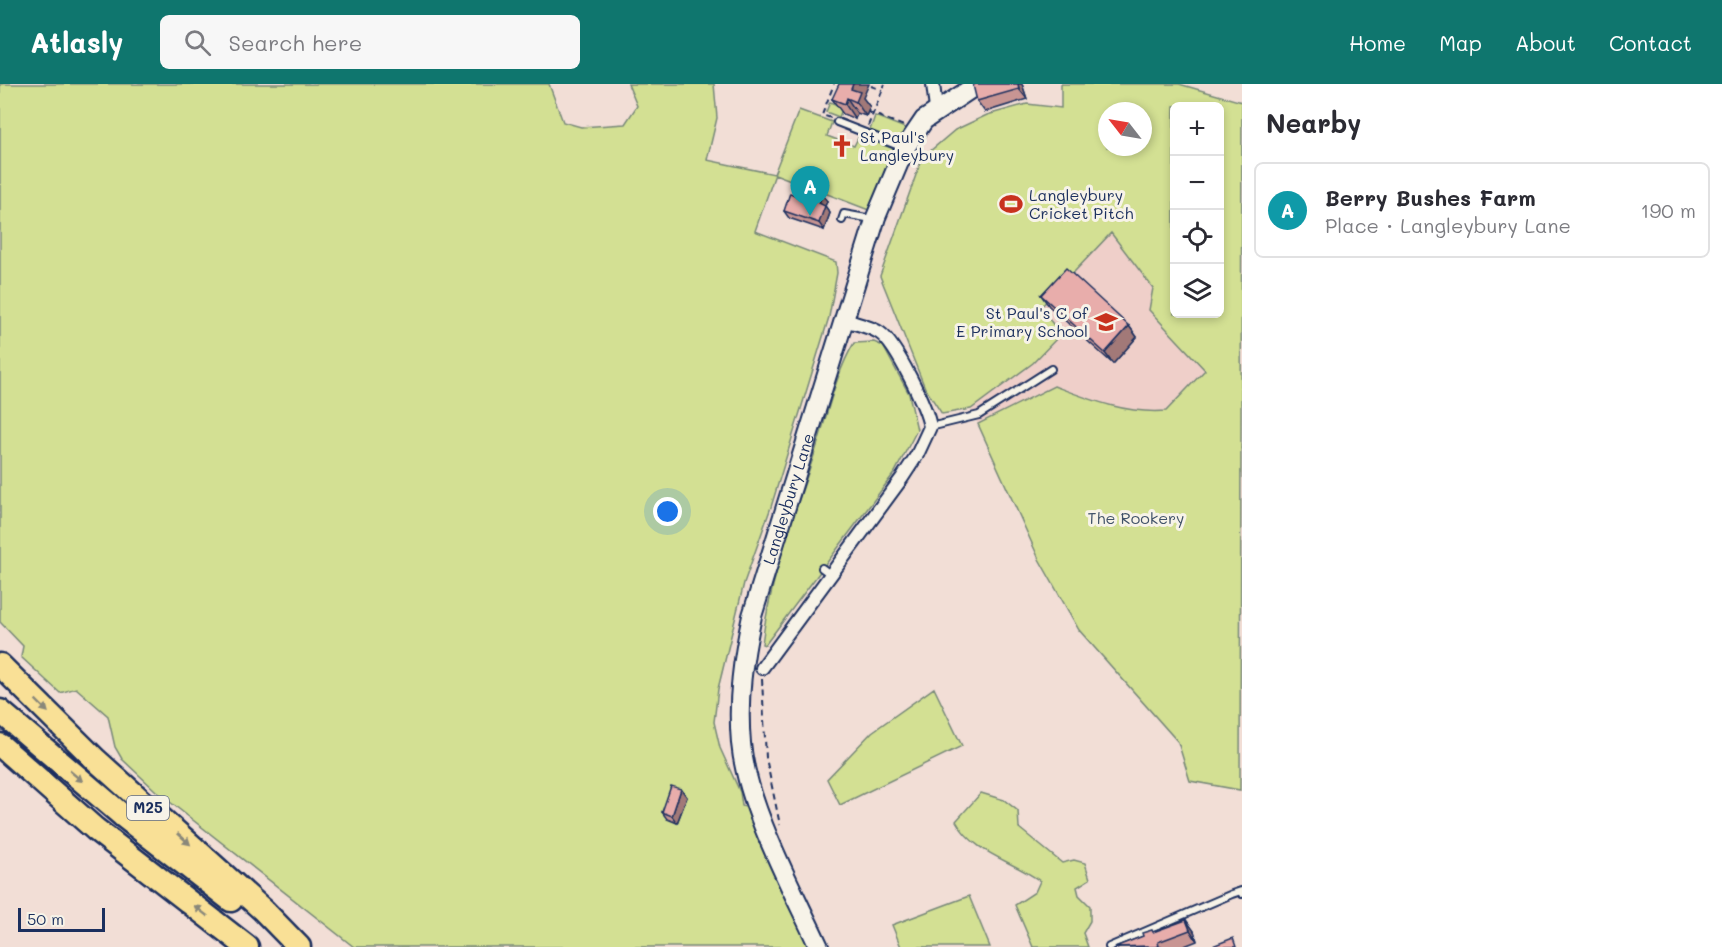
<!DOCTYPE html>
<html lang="en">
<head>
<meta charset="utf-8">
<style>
  :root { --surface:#fff; --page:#f7f7f7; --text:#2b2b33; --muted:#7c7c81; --line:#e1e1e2; --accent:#0f766e }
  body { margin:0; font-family:Mali,sans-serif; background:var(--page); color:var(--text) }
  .controls { position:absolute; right:18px; top:18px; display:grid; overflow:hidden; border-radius:9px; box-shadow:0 3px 9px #0003 }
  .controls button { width:54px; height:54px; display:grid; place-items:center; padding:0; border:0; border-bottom:2px solid var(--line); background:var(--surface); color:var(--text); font:30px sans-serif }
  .compass { position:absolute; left:1098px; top:18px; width:54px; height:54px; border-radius:50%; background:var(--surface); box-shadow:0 3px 9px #0003; rotate:301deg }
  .scale { position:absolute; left:18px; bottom:15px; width:87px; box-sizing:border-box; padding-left:6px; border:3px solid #1b2f5e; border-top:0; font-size:16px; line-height:21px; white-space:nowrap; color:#1b2f5e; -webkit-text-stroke:4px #f7f3e8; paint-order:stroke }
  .you { position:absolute; left:668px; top:428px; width:21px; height:21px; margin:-15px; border:4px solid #fff; border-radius:50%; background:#1a73e8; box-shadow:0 0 0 9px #1a73e833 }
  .badge { display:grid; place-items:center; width:39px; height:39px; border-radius:50%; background:var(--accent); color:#fff; font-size:20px; font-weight:700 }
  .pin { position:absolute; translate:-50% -50px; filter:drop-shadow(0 2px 3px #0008) }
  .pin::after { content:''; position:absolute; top:32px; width:21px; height:18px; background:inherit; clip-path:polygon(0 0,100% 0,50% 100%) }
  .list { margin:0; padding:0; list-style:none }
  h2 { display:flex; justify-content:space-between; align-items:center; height:78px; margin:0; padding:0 24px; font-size:26px }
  h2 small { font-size:20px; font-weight:400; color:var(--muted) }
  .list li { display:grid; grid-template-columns:39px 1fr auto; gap:18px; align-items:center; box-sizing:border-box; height:96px; margin:0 12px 12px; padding:0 12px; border:2px solid var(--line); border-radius:9px }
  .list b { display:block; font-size:22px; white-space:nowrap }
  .list p { margin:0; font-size:20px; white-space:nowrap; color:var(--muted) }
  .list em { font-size:20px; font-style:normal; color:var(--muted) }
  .icon { flex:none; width:33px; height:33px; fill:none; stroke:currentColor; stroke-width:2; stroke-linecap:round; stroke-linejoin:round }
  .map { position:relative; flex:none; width:1242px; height:863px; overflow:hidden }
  header { display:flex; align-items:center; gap:36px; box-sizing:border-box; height:84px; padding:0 30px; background:var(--accent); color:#fff }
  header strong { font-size:28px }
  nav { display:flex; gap:33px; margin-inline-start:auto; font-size:21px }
  .search { width:420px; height:54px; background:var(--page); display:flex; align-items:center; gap:15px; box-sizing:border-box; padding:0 21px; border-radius:9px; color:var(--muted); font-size:22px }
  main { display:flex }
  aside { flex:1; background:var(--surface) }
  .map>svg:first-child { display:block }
  .built { fill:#efcfc9 }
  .green { fill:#d3e093; stroke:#778878; stroke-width:1.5; fill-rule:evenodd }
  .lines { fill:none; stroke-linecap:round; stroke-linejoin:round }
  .lane-casing { stroke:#1b2f5e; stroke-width:10 }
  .street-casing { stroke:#1b2f5e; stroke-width:16 }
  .secondary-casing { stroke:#1b2f5e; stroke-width:22 }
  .highway-casing { stroke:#1b2f5e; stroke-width:27 }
  .path { stroke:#1b2f5e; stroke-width:2; stroke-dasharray:6 4.5; stroke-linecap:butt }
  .lane { stroke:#f7f3e8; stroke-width:6 }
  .street { stroke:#f7f3e8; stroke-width:12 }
  .secondary { stroke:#f7f3e8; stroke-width:18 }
  .highway { stroke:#f9e096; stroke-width:22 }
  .wall { fill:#c89593; stroke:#1b2f5e; stroke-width:1.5 }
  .shaded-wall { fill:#a27978; stroke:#1b2f5e; stroke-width:1.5 }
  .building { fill:#e8adab; stroke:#1b2f5e; stroke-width:1.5 }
  .oneway { fill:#8a887a }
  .labels { text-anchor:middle; stroke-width:6; stroke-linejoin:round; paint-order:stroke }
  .shield { fill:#f7f3e8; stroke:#5d6a87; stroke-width:1.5 }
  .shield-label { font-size:15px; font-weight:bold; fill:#1b2f5e }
  .poi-label { font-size:16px; fill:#1b2f5e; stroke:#f7f3e8; text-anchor:start }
  .street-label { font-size:16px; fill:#1b2f5e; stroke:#f7f3e8 }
  .park-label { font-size:16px; fill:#405269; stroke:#f7f3e8 }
</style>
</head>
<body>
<header>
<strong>Atlasly</strong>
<div class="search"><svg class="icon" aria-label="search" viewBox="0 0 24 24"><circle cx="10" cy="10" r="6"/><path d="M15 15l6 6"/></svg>Search here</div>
<nav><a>Home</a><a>Map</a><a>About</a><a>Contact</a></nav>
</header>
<main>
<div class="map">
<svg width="1242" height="863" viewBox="0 0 1242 863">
  <rect width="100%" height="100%" fill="#f2ded6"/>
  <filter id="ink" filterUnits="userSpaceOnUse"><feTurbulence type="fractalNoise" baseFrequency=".0167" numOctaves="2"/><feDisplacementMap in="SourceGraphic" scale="12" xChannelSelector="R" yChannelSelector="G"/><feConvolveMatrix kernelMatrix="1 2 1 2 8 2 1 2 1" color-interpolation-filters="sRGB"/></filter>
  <g filter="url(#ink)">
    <path class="built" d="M1111 148 1153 205 1149 227 1205 286 1166 327 1140 329 1105 321 1054 302 978 340 971 325 1033 279 1061 250 1040 224Z"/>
    <path class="green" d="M0 0H549L563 38 581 43 625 40 637 22 628 0H714L717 34 707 76 774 90 799 26 832 38 827 52 854 62 859 52 897 66 874 128 775 90 755 147 836 178 837 189 829 233 771 423 744 499 718 605 714 638 720 664 740 708 742 722 748 724 766 772 772 777 809 863H354L156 707 122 675 115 663 108 632 76 604 60 609 21 573 23 562 0 538Z
      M1061 0H1179L1242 18 1240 706 1190 697 1178 658 1079 546 1039 475 978 340 1054 302C1091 316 1126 330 1166 327L1205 286 1149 226 1153 204 1111 149 1040 224 1061 250 1033 279 971 325 942 330 925 304 880 192 922 74 955 46 987 31 1027 20 1061 24ZM1174 22H1220V230H1174ZM1107 27H1143V63H1107Z
      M830 18 843 23 839 33 826 28Z
      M875 32 905 44 899 58 870 46Z
      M854 259 874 258 883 262 909 310 917 346 895 388 765 561 762 560C770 492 796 427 817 362 828 328 836 289 854 259Z
      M934 604 962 662 840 721 827 695 872 648Z
      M981 709 1004 716 1018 727 1019 744 1062 779 1074 776 1085 779 1090 795 1077 803 1079 811 1090 822V837L1083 849 1088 863H1033L1015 821 1035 808 1040 797C1013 777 973 769 956 737Z
      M969 812 990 863H901L892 841Z"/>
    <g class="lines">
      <g class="lane-casing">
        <path id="lane" d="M837 38 904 64
          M842 136 844 130 872 135
          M930 343 979 331 1051 285
          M822 484 830 490
          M1109 863 1232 810 1241 807 1242 810"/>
      </g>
      <g class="street-casing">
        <path id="street" d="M933 0 936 25
          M762 584 902 394 917 371 930 343C927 324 896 260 880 249 870 242 856 240 845 236"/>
      </g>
      <g class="secondary-casing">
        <g id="secondary">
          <path id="s1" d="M819 863C792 804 747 723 741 659 737 615 743 574 752 532L876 133 905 64 924 36 978 0"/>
        </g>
      </g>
      <g class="highway-casing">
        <path id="highway" d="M0 581 96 676 263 826 299 863
          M0 627 122 731 231 816
          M0 661 95 745 247 863"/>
      </g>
      <path class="path" d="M871 2 882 6
        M868 28 904 42
        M831 34 822 31 834 0
        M868 42 885 0
        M762 595 766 674 780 741"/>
      <use href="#lane" class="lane"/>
      <use href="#street" class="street"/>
      <use href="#secondary" class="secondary"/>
      <use href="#highway" class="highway"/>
    </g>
    <path class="wall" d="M976 0H1022L1027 15 985 28 977 17Z
      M863 14 870 23 866 32 857 29 855 35 843 30 832 15Z
      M808 116 827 117 825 122 830 129 824 146 789 134 784 127Z
      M1041 211 1129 242 1137 253 1113 280 1049 222Z
      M681 705 687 713 677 739 667 735 662 728Z
      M1186 836 1194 847 1197 857 1182 863H1115Z"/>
    <path class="shaded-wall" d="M853 0H869L863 14 870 23 866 32 856 18 851 5Z
      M1018 0H1022L1027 15 1019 5Z
      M847 14 857 29 855 35 845 20Z
      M822 110 827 117 825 122 830 129 824 146 819 139V119Z
      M1129 242 1137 253 1113 280 1105 269Z
      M681 705 687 713 677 739 672 732Z
      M1186 836 1194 847 1197 857 1190 846Z"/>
    <path class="building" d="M839 0H853L851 5 860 8 856 18 847 14 845 20 832 15Z
      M976 0H1018L1019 5 977 17 973 1Z
      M811 106 822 110 819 119 825 122 819 139 784 127 790 109 808 116Z
      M1066 184 1129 242 1105 269 1041 211Z
      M671 702 681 705 672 732 662 728Z
      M1186 836 1190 846 1158 858 1159 862 1156 863H1148V862L1115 863 1143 852 1142 849 1152 846 1153 848Z
      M1233 854 1236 863H1210Z"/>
    <defs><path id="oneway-solid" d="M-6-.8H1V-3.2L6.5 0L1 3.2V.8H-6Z" transform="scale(1.5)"/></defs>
    <g class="oneway">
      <use href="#oneway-solid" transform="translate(42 622) rotate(45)"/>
      <use href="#oneway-solid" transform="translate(76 692) rotate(40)"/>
      <use href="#oneway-solid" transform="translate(184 755) rotate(42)"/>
      <use href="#oneway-solid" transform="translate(201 827) rotate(-142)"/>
    </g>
  </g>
  <defs>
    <g id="church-bare" transform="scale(1.8)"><path d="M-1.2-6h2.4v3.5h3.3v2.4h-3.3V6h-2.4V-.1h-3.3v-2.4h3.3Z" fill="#c8321e" stroke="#f7f3e8" stroke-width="2.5" paint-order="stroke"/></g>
    <g id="stadium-bare" transform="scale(1.8)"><path d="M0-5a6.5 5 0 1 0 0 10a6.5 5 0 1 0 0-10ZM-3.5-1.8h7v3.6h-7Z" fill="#c8321e" stroke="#f7f3e8" stroke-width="2.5" paint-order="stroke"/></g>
    <g id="school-bare" transform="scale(1.8)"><path d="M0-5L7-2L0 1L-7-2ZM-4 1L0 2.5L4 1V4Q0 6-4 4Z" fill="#c8321e" stroke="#f7f3e8" stroke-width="2.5" paint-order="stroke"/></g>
  </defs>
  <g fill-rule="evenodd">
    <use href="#church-bare" x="842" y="62"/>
    <use href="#stadium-bare" x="1011" y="120"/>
    <use href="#school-bare" x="1106" y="238"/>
  </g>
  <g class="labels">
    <rect class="shield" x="127" y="712" width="42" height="24" rx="4.5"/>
    <g class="shield-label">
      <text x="148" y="729">M25</text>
    </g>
    <g class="poi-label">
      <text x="860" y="59">St Paul's<tspan x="860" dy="18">Langleybury</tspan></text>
      <text x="1029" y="117">Langleybury<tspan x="1029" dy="18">Cricket Pitch</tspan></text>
      <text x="1088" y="235" text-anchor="end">St Paul's C of<tspan x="1088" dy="18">E Primary School</tspan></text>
    </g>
    <g class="street-label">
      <text dy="6" stroke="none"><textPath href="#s1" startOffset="470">Langleybury Lane</textPath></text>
    </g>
    <g class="park-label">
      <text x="1136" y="440">The Rookery</text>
    </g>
  </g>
</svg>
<div class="controls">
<button>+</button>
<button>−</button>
<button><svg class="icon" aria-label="locate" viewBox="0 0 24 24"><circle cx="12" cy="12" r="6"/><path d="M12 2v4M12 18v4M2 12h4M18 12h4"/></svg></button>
<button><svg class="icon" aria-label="layers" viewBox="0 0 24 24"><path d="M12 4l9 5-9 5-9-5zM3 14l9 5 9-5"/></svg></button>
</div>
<svg class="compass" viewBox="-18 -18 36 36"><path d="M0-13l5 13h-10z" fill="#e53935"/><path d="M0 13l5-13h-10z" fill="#7c7c81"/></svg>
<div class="scale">50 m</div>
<div class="you"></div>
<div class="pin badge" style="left:810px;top:132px;background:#0f9aa8">A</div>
</div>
<aside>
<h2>Nearby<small></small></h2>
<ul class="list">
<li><span class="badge" style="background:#0f9aa8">A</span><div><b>Berry Bushes Farm</b><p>Place · Langleybury Lane</p></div><em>190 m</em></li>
</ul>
</aside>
</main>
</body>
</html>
